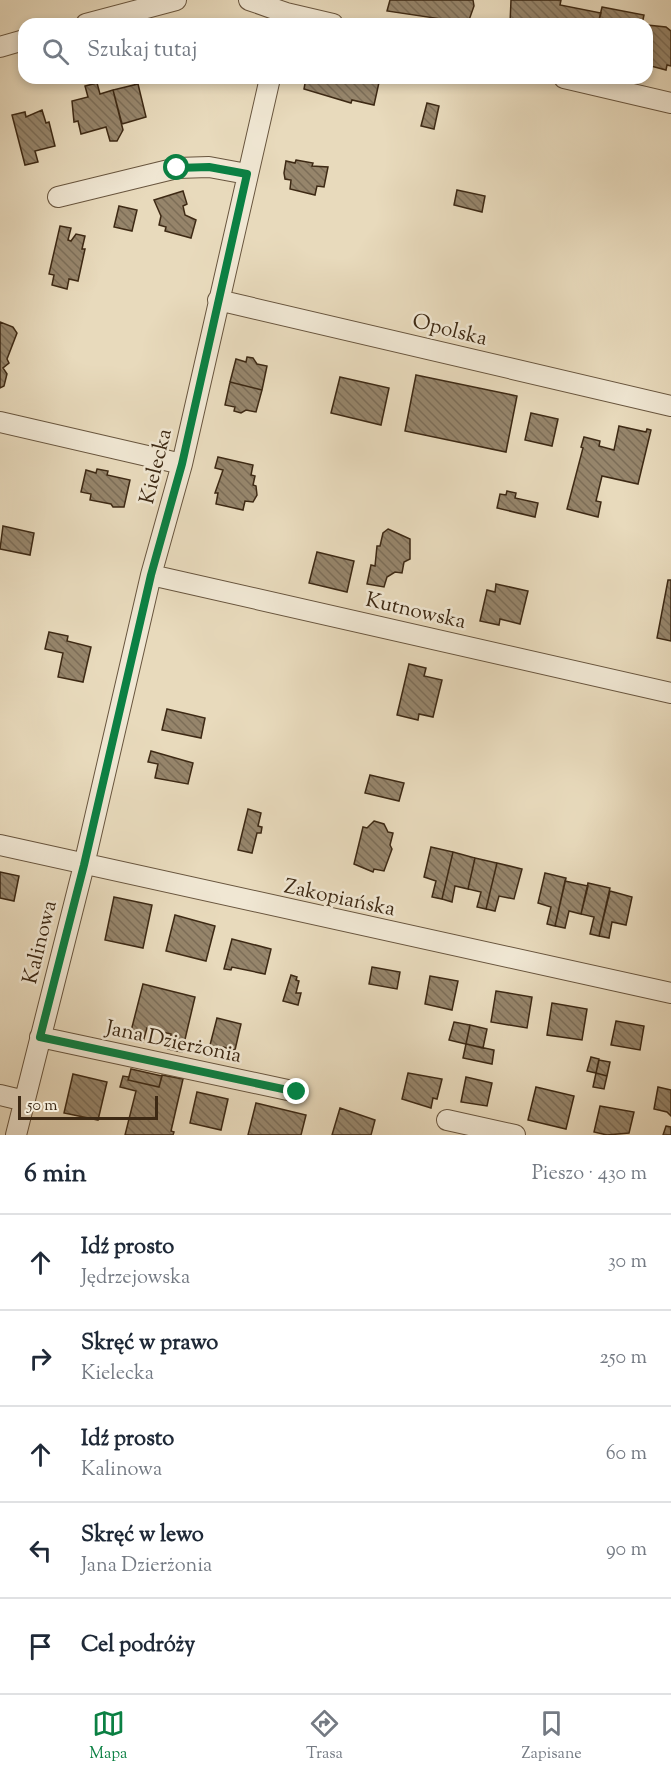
<!DOCTYPE html>
<html lang="pl">
<head>
<meta charset="utf-8">
<style>
  :root { --surface:#fff; --page:#f6f6f7; --text:#1f2937; --muted:#747a83; --line:#e0e1e3; --accent:#0b8043 }
  body { margin:0; font-family:"Sorts Mill Goudy",serif; background:var(--page); color:var(--text) }
  .scale { position:absolute; left:18px; bottom:15px; width:140px; box-sizing:border-box; padding-left:6px; border:3px solid #3d2914; border-top:0; font-size:16px; line-height:21px; white-space:nowrap; color:#3d2914; -webkit-text-stroke:4px #f0e7d3; paint-order:stroke }
  .stop { position:absolute; width:18px; height:18px; margin:-14px; border:4px solid #0b8043; border-radius:50%; background:#fff }
  .stop.end { background:#0b8043; border-color:#fff; box-shadow:0 2px 6px #0008 }
  .list { margin:0; padding:0; list-style:none }
  h2 { display:flex; justify-content:space-between; align-items:center; height:78px; margin:0; padding:0 24px; font-size:26px }
  h2 small { font-size:20px; font-weight:400; color:var(--muted) }
  .list li { display:grid; grid-template-columns:39px 1fr auto; gap:18px; align-items:center; box-sizing:border-box; height:96px; padding:0 24px; border-top:2px solid var(--line) }
  .list b { display:block; font-size:22px; white-space:nowrap }
  .list p { margin:0; font-size:20px; white-space:nowrap; color:var(--muted) }
  .list em { font-size:20px; font-style:normal; color:var(--muted) }
  .icon { flex:none; width:33px; height:33px; fill:none; stroke:currentColor; stroke-width:2; stroke-linecap:round; stroke-linejoin:round }
  .map { position:relative; flex:none; width:671px; height:1135px; overflow:hidden }
  .search { position:absolute; background:var(--surface); box-shadow:0 3px 9px #0003; left:18px; right:18px; top:18px; height:66px; display:flex; align-items:center; gap:15px; box-sizing:border-box; padding:0 21px; border-radius:18px; color:var(--muted); font-size:22px }
  .sheet { height:558px; background:var(--surface) }
  nav { display:flex; justify-content:space-around; align-items:center; box-sizing:border-box; height:84px; border-top:2px solid var(--line); background:var(--surface); font-size:16px; color:var(--muted) }
  nav a { display:grid; justify-items:center; gap:3px }
  nav .on { color:var(--accent) }
  .map>svg:first-child { display:block }
  .building { fill:url(#building-back-hatch); stroke:#3d2914; stroke-width:1.5 }
  .lines { fill:none; stroke-linecap:round; stroke-linejoin:round }
  .minor-casing { stroke:#68553e; stroke-width:22 }
  .minor { stroke:#f0e7d3; stroke-width:20 }
  .route { stroke:#0b8043; stroke-width:8 }
  .labels { text-anchor:middle; stroke-width:5; stroke-linejoin:round; paint-order:stroke }
  .street-label { font-size:21px; fill:#3d2914; stroke:#f0e7d3 }
</style>
</head>
<body>
<div class="map">
<svg width="671" height="1135" viewBox="0 0 671 1135">
  <defs>
    <pattern id="building-back-hatch" width="6" height="6" patternUnits="userSpaceOnUse" patternTransform="scale(1.5)"><rect width="6" height="6" fill="#96856b"/><path d="M-1 5l2 2M0 0l6 6M5-1l2 2" fill="none" stroke="#7c6d57"/></pattern>
  </defs>
  <rect width="100%" height="100%" fill="#e8dabc"/>
  <filter id="stains"><feTurbulence type="fractalNoise" baseFrequency=".00333" numOctaves="4"/><feColorMatrix values="0 0 0 0 .2 0 0 0 0 .09 0 0 0 0 .02 0 0 0 .5 -.17"/></filter>
  <radialGradient id="worn" r=".72"><stop offset=".6" stop-color="#630" stop-opacity="0"/><stop offset="1" stop-color="#630" stop-opacity=".3"/></radialGradient>
  <path class="building" d="M390 0H473L474 6 468 23 387 11Z
    M511 0H561L560 5 601 13 598 24H510Z
    M602 7 644 15 642 24H598Z
    M647 25 666 27 671 31V66L667 65 666 70 647 65Z
    M306 78H380L374 105 352 100 351 103 304 89Z
    M97 83 100 94 113 90 123 130 117 141H110L106 127 81 134 78 121 74 122 72 101 88 97 85 86Z
    M138 84 146 117 122 124 113 90Z
    M427 103 439 106 434 129 421 126Z
    M42 110 46 123 49 122 55 146 35 151 38 162 25 165 12 115 25 112 26 117Z
    M296 160 313 163 312 166 328 167 324 187 317 186 315 195 290 189 291 180 285 179 284 173 286 161 295 163Z
    M457 190 485 196 482 212 454 205Z
    M183 191 187 204 183 206 185 215 196 220 191 238 165 231 166 227 159 225 161 216 154 200Z
    M119 206 137 210 132 231 114 227Z
    M60 226 71 228 68 240 71 241 76 234 85 236 82 249H85L78 281 69 279 67 289 52 285 54 275 49 274Z
    M0 322 13 327 17 333 7 359 9 363 3 368 7 374 4 386 0 388Z
    M247 357 253 358 257 364 267 366 262 390 230 382 236 359 246 362Z
    M416 375 517 396 506 452 405 431Z
    M340 377 389 388 381 425 331 413Z
    M230 382 262 390 256 412 246 410 241 413 234 411 235 407 225 405Z
    M531 413 558 419 552 446 525 440Z
    M619 426 646 432 647 429 651 430 638 484 602 476 596 501 601 502 598 517 567 509 583 448 581 447 584 437 600 441 599 446 614 450Z
    M218 457 253 465 251 475 255 476 253 485 256 486 257 495 253 502 245 501 243 510 216 504 218 493H215L223 470 215 468Z
    M97 469 108 471 107 475 130 480 124 507H113L111 504 90 500 91 494 81 492 86 470 96 473Z
    M507 491 516 493 515 498 538 503 535 517 497 508 500 494 506 495Z
    M3 526 34 533 30 555 0 549Z
    M388 529 410 539V559L404 562 402 573 395 572 387 577 384 587 367 584 371 565 375 566 377 546H380L383 533Z
    M317 552 354 561 347 592 309 583Z
    M668 580H671V641L657 638Z
    M496 584 528 591 520 624 500 619 499 625 480 621 487 590 495 592Z
    M49 632 68 636 67 641 91 647 83 682 58 677 63 653 45 649Z
    M409 664 426 668 424 676 442 680 433 717 419 714 418 720 397 715Z
    M167 709 205 718 201 738 162 730Z
    M151 751 193 763 188 784 155 778 158 764 148 762Z
    M370 775 404 783 399 801 365 793Z
    M248 809 261 813 258 826 262 827 261 833H257L252 853 238 850Z
    M374 821 384 824 388 832 393 833 390 845 392 849 384 871 374 869 373 872 354 864 363 827 367 828Z
    M431 847 453 852 442 899 432 897 436 881 424 877Z
    M453 852 475 858 468 889 455 886 452 902 442 899Z
    M475 858 497 863 486 909 477 907 481 892 468 889Z
    M497 863 522 869 514 899 499 896 495 911 486 909Z
    M0 872 19 876 14 901 0 898Z
    M545 873 566 878 555 926 547 924 551 907 538 903Z
    M565 881 588 886 581 914 569 911 565 928 555 926Z
    M588 883 610 888 599 936 590 934 594 917 581 914Z
    M610 891 632 897 626 925 612 922 609 938 599 936Z
    M114 897 152 905 143 948 105 940Z
    M175 915 215 926 206 961 166 951Z
    M232 939 271 949 265 974 232 967 231 970 224 969Z
    M372 967 400 972 397 989 369 984Z
    M291 975 297 977 296 980 299 981 296 993H301L298 1005 283 1001Z
    M430 976 458 981 452 1010 425 1004Z
    M143 984 195 997 182 1052 168 1049 171 1034 147 1028 143 1042 129 1039Z
    M496 991 532 997 527 1028 491 1022Z
    M552 1003 587 1009 582 1040 547 1035Z
    M217 1018 241 1024 235 1050 223 1047 222 1052 209 1049Z
    M616 1021 644 1026 640 1050 611 1045Z
    M454 1022 470 1025 466 1044 449 1040Z
    M470 1025 487 1029 483 1048 466 1044Z
    M466 1044 494 1050 492 1064 463 1058Z
    M591 1057 599 1059 596 1073 587 1071Z
    M599 1060 610 1062 607 1076 596 1073Z
    M131 1069 162 1076 159 1087 128 1080Z
    M408 1073 442 1079 437 1099 433 1098 431 1108 402 1099Z
    M596 1073 607 1076 604 1089 593 1087Z
    M73 1074 107 1082 98 1120 64 1113Z
    M162 1075 183 1079 171 1131 174 1132 173 1135H125L136 1091 120 1087 123 1076 129 1077 128 1080 159 1087Z
    M466 1077 492 1083 487 1106 461 1102Z
    M536 1087 574 1096 566 1129 528 1120Z
    M658 1087 671 1090V1116L667 1112 654 1109Z
    M197 1092 228 1099 221 1130 190 1123Z
    M256 1103 306 1115 301 1135H248Z
    M600 1106 634 1112 629 1133 607 1135 594 1132Z
    M340 1108 375 1120 371 1135H332Z
    M666 1126 671 1127V1135H663Z"/>
  <g class="lines">
    <g class="minor-casing">
      <path id="minor" d="M249 0 286 13 333 24
        M86 24 176 0
        M0 47 24 40
        M564 78 671 103
        M58 197 177 168 209 167 247 174
        M218 300 671 406
        M0 422 182 464
        M151 575 671 693
        M0 845 671 993
        M40 1037 297 1092
        M0 1095 25 1101
        M447 1120 515 1135
        M16 1135 84 865 151 575 182 464 270 78"/>
    </g>
    <use href="#minor" class="minor"/>
  </g>
  <g class="lines">
    <path class="route" d="M177 168 209 167 247 174 182 464 151 575 84 865 40 1037 297 1092"/>
  </g>
  <g class="labels">
    <g class="street-label">
      <text transform="translate(450 329) rotate(14)" y="7">Opolska</text>
      <text transform="translate(155 466) rotate(-76)" y="7">Kielecka</text>
      <text transform="translate(416 610) rotate(13)" y="7">Kutnowska</text>
      <text transform="translate(340 897) rotate(12)" y="7">Zakopiańska</text>
      <text transform="translate(39 942) rotate(-76)" y="7">Kalinowa</text>
      <text transform="translate(174 1041) rotate(12)" y="7">Jana Dzierżonia</text>
    </g>
  </g>
  <rect width="100%" height="100%" filter="url(#stains)"/>
  <rect width="100%" height="100%" fill="url(#worn)"/>
</svg>
<div class="scale">50 m</div>
<div class="stop" style="left:177px;top:168px"></div>
<div class="stop end" style="left:297px;top:1092px"></div>
<div class="search"><svg class="icon" aria-label="search" viewBox="0 0 24 24"><circle cx="10" cy="10" r="6"/><path d="M15 15l6 6"/></svg>Szukaj tutaj</div>
</div>
<section class="sheet">
<h2>6 min<small>Pieszo · 430 m</small></h2>
<ul class="list">
<li><svg class="icon" aria-label="ahead" viewBox="0 0 24 24"><path d="M12 20V5M6 11l6-6 6 6"/></svg><div><b>Idź prosto</b><p>Jędrzejowska</p></div><em>30 m</em></li>
<li><svg class="icon" aria-label="right" viewBox="0 0 24 24"><path d="M7 20v-9h11M14 6l5 5-5 5"/></svg><div><b>Skręć w prawo</b><p>Kielecka</p></div><em>250 m</em></li>
<li><svg class="icon" aria-label="ahead" viewBox="0 0 24 24"><path d="M12 20V5M6 11l6-6 6 6"/></svg><div><b>Idź prosto</b><p>Kalinowa</p></div><em>60 m</em></li>
<li><svg class="icon" aria-label="left" viewBox="0 0 24 24"><path d="M17 20v-9H6M10 6l-5 5 5 5"/></svg><div><b>Skręć w lewo</b><p>Jana Dzierżonia</p></div><em>90 m</em></li>
<li><svg class="icon" aria-label="arrive" viewBox="0 0 24 24"><path d="M6 21V4h12l-3 4 3 4H6"/></svg><div><b>Cel podróży</b></div></li>
</ul>
</section>
<nav>
<a class="on"><svg class="icon" aria-label="map" viewBox="0 0 24 24"><path d="M3 6l6-2 6 2 6-2v14l-6 2-6-2-6 2zM9 4v14M15 6v14"/></svg>Mapa</a>
<a><svg class="icon" aria-label="directions" viewBox="0 0 24 24"><path d="M12 3l9 9-9 9-9-9zM9 14v-3h6M13 9l2 2-2 2"/></svg>Trasa</a>
<a><svg class="icon" aria-label="saved" viewBox="0 0 24 24"><path d="M7 4h10v16l-5-4-5 4z"/></svg>Zapisane</a>
</nav>
</body>
</html>
